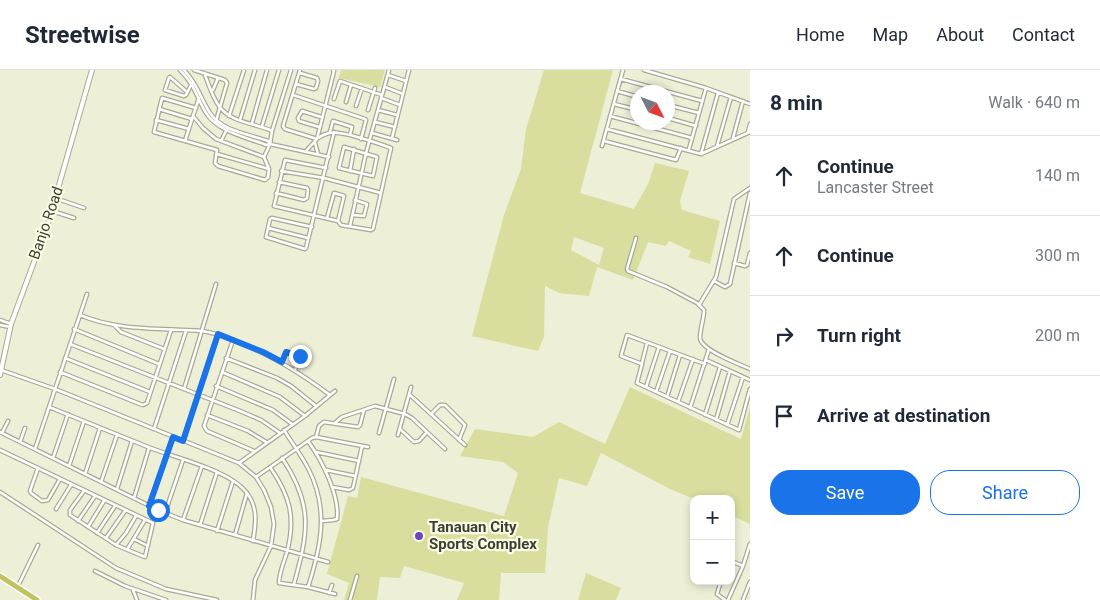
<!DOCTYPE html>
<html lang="en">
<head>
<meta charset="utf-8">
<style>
  :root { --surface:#fff; --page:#f6f6f7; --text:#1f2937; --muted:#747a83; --line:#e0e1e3; --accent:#1a73e8 }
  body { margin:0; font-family:Roboto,sans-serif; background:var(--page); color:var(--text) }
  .controls { position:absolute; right:15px; bottom:15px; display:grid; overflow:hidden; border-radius:10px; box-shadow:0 2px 8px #0003 }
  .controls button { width:45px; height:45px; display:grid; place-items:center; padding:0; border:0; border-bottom:1px solid var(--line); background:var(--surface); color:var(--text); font:25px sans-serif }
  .compass { position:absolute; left:630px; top:15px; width:45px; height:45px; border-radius:50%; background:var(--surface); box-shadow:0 2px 8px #0003; rotate:132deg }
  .stop { position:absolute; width:15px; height:15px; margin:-11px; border:4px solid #1a73e8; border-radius:50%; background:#fff }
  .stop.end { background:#1a73e8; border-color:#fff; box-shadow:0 1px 5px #0008 }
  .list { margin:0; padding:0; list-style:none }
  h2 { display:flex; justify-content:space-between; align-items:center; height:65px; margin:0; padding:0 20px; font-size:21px }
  h2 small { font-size:16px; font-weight:400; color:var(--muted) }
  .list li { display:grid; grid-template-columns:32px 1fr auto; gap:15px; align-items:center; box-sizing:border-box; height:80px; padding:0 20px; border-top:1px solid var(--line) }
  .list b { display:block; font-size:19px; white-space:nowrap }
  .list p { margin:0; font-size:16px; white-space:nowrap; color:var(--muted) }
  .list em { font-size:16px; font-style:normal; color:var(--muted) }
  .actions { display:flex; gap:10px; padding:15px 20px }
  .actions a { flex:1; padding:11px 0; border:1px solid var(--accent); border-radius:20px; text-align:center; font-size:18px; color:var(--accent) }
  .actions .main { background:var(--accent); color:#fff }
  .icon { flex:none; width:28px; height:28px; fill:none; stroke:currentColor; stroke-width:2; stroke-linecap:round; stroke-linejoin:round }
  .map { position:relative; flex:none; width:750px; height:530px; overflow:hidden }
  header { display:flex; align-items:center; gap:30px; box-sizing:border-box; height:70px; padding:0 25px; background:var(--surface); border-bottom:1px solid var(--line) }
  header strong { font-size:24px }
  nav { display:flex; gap:28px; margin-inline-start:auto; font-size:18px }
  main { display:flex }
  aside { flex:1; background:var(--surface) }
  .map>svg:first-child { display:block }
  .green { fill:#d9de9e; fill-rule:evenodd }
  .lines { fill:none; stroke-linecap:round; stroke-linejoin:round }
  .street-casing { stroke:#a8aa93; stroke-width:5 }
  .secondary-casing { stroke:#a8aa93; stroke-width:6 }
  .highway-casing { stroke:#fff; stroke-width:8 }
  .street { stroke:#fff; stroke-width:2.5 }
  .secondary { stroke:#fff; stroke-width:4 }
  .highway { stroke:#bec45e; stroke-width:5 }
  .route { stroke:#1a73e8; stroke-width:6 }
  .poi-dot { fill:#6a47bf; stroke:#fafde4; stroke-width:2 }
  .labels { text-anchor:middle; stroke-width:4.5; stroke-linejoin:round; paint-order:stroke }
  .street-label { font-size:15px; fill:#3d3e34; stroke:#fafde4 }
  .poi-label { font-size:15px; font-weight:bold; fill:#3d3e34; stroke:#fafde4; text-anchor:start }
</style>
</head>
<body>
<header>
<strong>Streetwise</strong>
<nav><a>Home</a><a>Map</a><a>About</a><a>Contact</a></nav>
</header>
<main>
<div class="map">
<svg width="750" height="530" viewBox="0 0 750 530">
  <rect width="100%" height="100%" fill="#edefd7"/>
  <path class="green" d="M341 0H385L380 17 339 8Z
    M544 0H613L580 123 634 139 648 114 655 93 689 101 680 131 682 140 720 151 710 194 688 187 691 181 669 171 666 176 648 172 633 210 597 197 589 226 559 223 545 216 544 267 538 281 472 266 504 145 521 99 526 59ZM574 167 604 178 599 195 571 180Z
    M630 317 741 369 750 337V454L731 445V429H694L670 419 601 383 587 416 559 408 548 457 545 503H501L499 530H457L464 513 404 496 400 508 380 507 377 530H344L349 513 327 504 348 426 357 428 361 407 504 446 518 403 503 392 460 386 475 359 533 367 559 352 605 374Z
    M586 503 621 518 616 530H578Z"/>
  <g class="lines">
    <g class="street-casing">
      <path id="street" d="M180 0C195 15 196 26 206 43 218 62 246 67 266 75L270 74 329 87
        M184 0C199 16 199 26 210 43 222 61 248 64 268 71L270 74
        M194 0 225 10 227 13 216 51
        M300 0 283 56 285 59 317 69 334 1 333 0
        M644 0 706 18 750 34
        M204 3C209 14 212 27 219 36 231 53 255 53 272 61
        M388 5 406 11
        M621 9 702 31
        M296 14 314 19 316 18 318 11 317 8 300 3
        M385 17 403 24
        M213 20 218 8
        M617 21 638 27
        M187 22 170 7 169 8 165 20 184 26 186 25 192 13
        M293 25 365 49 366 50 361 69
        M381 28 400 35
        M334 29 340 11 382 25
        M346 32 351 15
        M614 34 638 40
        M668 35 699 43
        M356 36 362 18
        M159 39 192 49
        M368 40 375 18
        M378 40 397 45
        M193 46 199 28
        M229 46 244 0
        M610 46 692 68
        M668 48 696 56
        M156 50 189 59
        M240 50 255 0
        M375 52 395 57
        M252 53 267 0
        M262 56 279 0
        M319 57 299 51 298 48 302 41 321 47
        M607 59 701 84 750 62
        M330 62 333 51 352 57 350 65
        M748 62 750 54
        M372 63 397 70
        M318 68C321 66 325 64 329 63 341 60 377 73 391 78L373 159 371 160 341 155 338 151 274 136 285 90 326 98
        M392 68 409 0
        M733 68 743 31
        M185 71 193 46 203 58 216 69 264 87 269 99 268 107 265 110 218 96 215 93 217 80 154 62 162 28 196 38
        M221 71 227 59
        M604 71 676 90 681 78
        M315 73 318 84
        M602 76 623 0
        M717 76 731 27
        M344 77 377 87 373 106 339 98Z
        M689 79 706 18
        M306 81 317 69
        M217 84 269 99
        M701 84 718 23
        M264 87 270 74 272 61 291 0
        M281 101 324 108 381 123
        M350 101 354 79
        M276 123 304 130 307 128 308 120 307 118 279 112
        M55 128 84 138
        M52 141 74 148
        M353 145 364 146 367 134 355 130
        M327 148 334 123 344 126 338 151
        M350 156 366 83 389 0
        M312 157 272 148 270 149 266 167 305 179 306 178 334 62
        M268 158 308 168
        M636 168 627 199 628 201 667 217 697 233 704 240C704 249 700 259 700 268 701 280 739 294 750 299
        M734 193 745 196 747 195 750 183
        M714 211 725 217 730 214 750 123
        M699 235 716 207 734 129 750 118
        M80 245C117 261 161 258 201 261 215 262 228 268 241 273 276 288 300 303 330 325
        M0 250 11 254
        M0 255 10 257
        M114 255 121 262 164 279
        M74 259 159 294
        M233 270 204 356 207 361 254 381
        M70 274 240 341 261 350 280 363
        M65 288 150 322
        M226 288 277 308 291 316 316 336
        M706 290 750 310
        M282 292 286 282 300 286 295 300
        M642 293 647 273
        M705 294 627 265 621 286 642 294 637 313 739 360 750 319
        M1 300 55 319 239 393 256 407 264 420 271 437 274 454 271 476 255 510 253 530
        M60 302 140 334 143 335 147 333 171 260
        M222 302 280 327 305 346
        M216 316 273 340 292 354
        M646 317 659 277
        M184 319 216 214
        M656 322 670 281
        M410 325 465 375
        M667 327 680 285
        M678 332 693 289
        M49 337C82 350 115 364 148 377 175 388 230 400 247 423 258 438 256 453 253 471
        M690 338 709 279
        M431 344 440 335H445L465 355 459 370
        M207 345 248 361 266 372
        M705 345 720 297
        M716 350 730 301
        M335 353 342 347 375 336 405 344 412 348 445 379
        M727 355 743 307
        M154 359 186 261
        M400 359 414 372 419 371 427 362
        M284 360C292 373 302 386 309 400 329 440 321 477 308 517
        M0 362 158 440 183 450 328 492
        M2 363 8 351
        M379 363 394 309
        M398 365 411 317
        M316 367 319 356 324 352 358 357 360 355 364 340
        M183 371 218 264
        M308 371C321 389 340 425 337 449L333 450 322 451
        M20 372 25 358
        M35 379 87 224
        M0 380 153 453 145 487 116 475 70 445V440L84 421
        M316 382 359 391
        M53 388 68 344
        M282 388C314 435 308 463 294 514
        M239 393 305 346 335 321
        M69 396 84 351
        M270 397C290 426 296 447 287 482 284 492 279 503 279 513L308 517 335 524
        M38 398 30 421 31 423 42 431 48 430 60 409
        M326 400 355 406
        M85 404 100 358
        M256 407 312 368 316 367 368 377
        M101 412 117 365
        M332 417 349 420 353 418 362 376
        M117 419 132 371
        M0 422 116 498 166 519 217 530
        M134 428 149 378
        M149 436 173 367
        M56 439 71 415
        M165 443 183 390
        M183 450 202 396
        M78 451 95 426
        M200 455 217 402
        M88 457 104 431
        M217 461 233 411
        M97 463 115 436
        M235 465 247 423
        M106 468 125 441
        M134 469 148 476
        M116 475 126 463 136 446
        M128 478 145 450
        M731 491 743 496
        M95 501 125 516 166 530
        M721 511 717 524 725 530
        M18 516 38 475
        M133 520 137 530
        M329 523 332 515
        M350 530 357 506
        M728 530 743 496 750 474
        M743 530 750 512"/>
    </g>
    <g class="secondary-casing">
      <path id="secondary" d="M0 305 11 254 47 157 92 0"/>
    </g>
    <g class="highway-casing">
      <path id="highway" d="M0 506 37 530"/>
    </g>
    <use href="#street" class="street"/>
    <use href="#secondary" class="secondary"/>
    <use href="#highway" class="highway"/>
  </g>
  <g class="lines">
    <path class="route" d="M158 440 149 436 173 367 183 371 218 264 263 282 282 292 286 282 300 286"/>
  </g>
  <circle class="poi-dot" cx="419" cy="466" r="5"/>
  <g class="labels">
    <g class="street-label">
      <text transform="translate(46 153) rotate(-71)" y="5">Banjo Road</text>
    </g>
    <g class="poi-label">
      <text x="429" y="462">Tanauan City<tspan x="429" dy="17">Sports Complex</tspan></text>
    </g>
  </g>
</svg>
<div class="controls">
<button>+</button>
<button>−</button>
</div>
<svg class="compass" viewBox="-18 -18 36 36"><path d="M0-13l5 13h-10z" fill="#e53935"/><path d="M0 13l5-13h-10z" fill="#747a83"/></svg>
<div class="stop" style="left:158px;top:440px"></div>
<div class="stop end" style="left:300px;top:286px"></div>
</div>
<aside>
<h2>8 min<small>Walk · 640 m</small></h2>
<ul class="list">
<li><svg class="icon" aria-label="ahead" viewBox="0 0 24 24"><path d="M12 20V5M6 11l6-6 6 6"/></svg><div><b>Continue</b><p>Lancaster Street</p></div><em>140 m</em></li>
<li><svg class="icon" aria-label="ahead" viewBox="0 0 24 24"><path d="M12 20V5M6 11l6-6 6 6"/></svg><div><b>Continue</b></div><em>300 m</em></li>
<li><svg class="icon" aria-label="right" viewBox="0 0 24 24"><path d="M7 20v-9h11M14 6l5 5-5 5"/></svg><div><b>Turn right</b></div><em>200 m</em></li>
<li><svg class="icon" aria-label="arrive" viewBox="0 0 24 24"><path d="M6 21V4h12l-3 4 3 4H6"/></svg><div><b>Arrive at destination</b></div></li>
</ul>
<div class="actions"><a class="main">Save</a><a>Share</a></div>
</aside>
</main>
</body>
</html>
